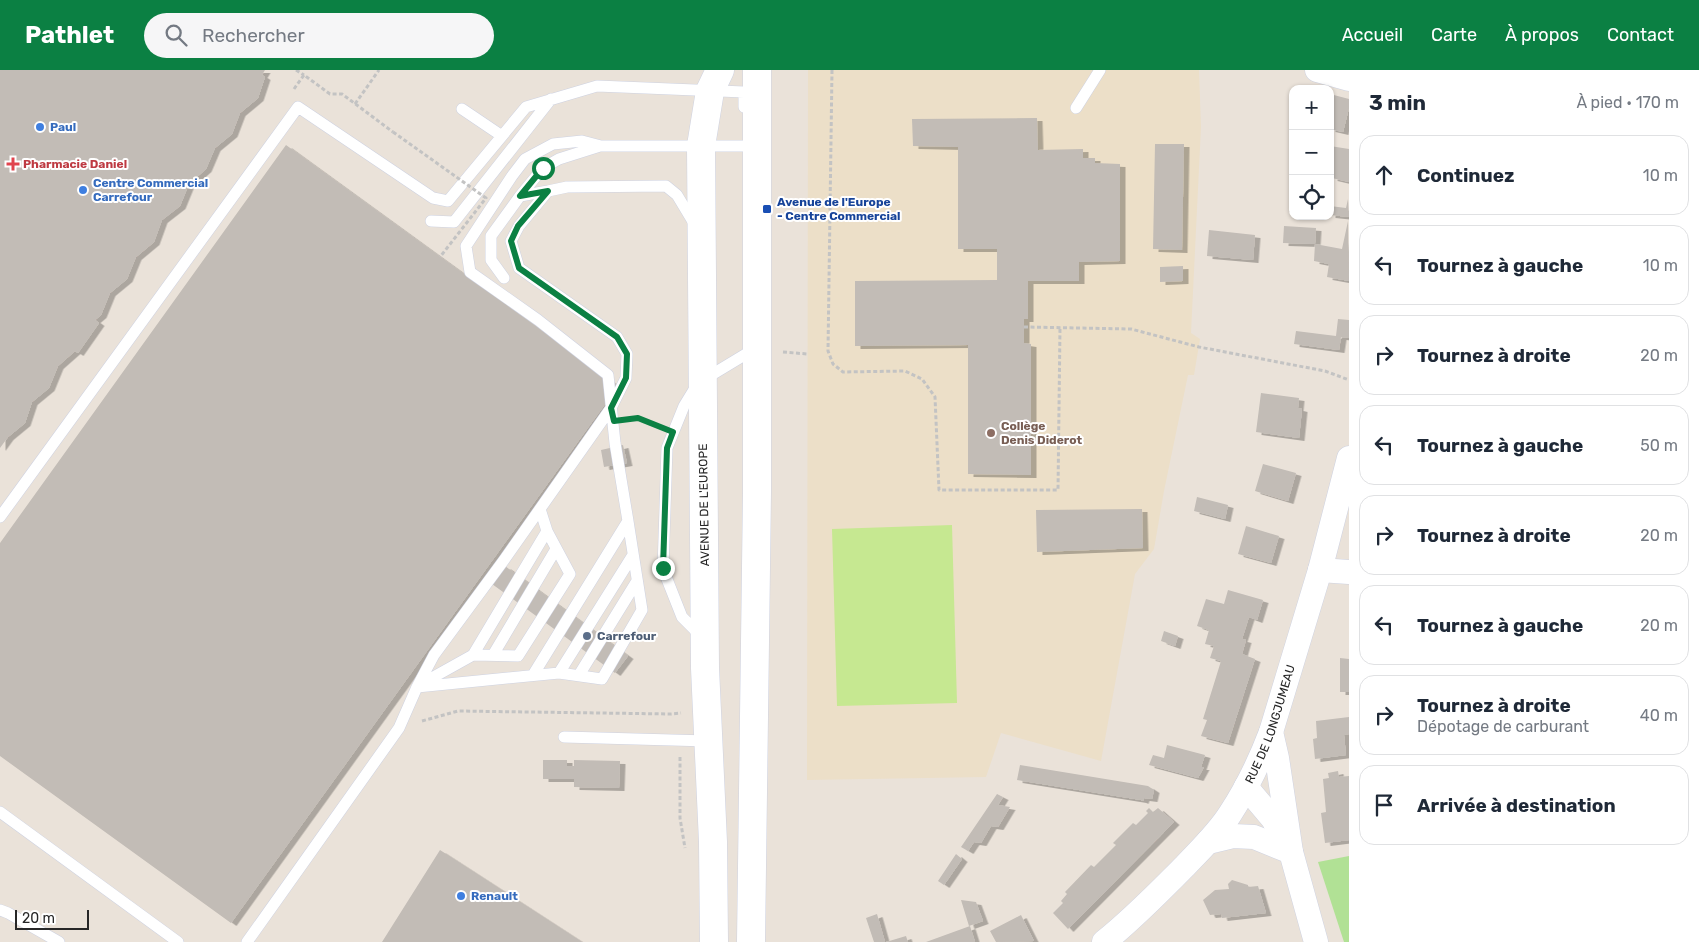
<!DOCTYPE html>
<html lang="fr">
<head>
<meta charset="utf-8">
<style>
  :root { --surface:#fff; --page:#f6f6f7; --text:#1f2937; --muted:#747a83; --line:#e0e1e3; --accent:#0b8043 }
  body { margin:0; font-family:Rubik,sans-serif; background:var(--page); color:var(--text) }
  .controls { position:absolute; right:15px; top:15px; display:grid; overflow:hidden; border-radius:10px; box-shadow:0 1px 4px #0004 }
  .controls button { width:45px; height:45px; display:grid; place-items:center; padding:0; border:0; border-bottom:1px solid var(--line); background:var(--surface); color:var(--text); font:25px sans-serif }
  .scale { position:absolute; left:15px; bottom:12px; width:74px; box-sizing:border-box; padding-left:5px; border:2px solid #272727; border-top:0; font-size:14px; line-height:18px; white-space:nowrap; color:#272727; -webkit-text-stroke:4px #fff; paint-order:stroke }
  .stop { position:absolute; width:15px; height:15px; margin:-11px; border:4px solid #0b8043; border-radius:50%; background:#fff }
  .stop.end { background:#0b8043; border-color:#fff; box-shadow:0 1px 5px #0008 }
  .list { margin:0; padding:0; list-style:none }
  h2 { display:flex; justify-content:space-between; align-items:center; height:65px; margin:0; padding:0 20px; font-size:21px }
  h2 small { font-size:16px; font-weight:400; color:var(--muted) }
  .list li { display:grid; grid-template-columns:32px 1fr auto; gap:15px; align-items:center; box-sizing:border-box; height:80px; margin:0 10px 10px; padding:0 10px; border:1px solid var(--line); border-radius:15px }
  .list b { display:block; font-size:19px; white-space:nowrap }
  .list p { margin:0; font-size:16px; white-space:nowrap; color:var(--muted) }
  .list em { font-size:16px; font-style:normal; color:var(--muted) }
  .icon { flex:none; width:28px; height:28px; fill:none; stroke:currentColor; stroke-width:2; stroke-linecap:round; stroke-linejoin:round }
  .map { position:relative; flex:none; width:1349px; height:872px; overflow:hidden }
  header { display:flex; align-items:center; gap:30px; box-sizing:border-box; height:70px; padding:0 25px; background:var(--accent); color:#fff }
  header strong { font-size:24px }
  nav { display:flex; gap:28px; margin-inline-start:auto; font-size:18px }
  .search { width:350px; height:45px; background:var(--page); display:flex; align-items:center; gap:12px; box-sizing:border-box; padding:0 18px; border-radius:28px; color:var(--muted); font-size:19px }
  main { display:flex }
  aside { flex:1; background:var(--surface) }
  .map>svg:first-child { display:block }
  .education { fill:#ecdfc8 }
  .green { fill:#b1e195 }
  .pitch { fill:#c6e891 }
  .building { fill:#c2bcb6; filter:url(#shadow) }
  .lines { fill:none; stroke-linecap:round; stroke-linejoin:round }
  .lane-casing { stroke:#ced2e1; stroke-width:12 }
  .street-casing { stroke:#ced2e1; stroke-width:25 }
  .secondary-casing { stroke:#ced2e1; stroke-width:29 }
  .path { stroke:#c3c3c3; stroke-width:3; stroke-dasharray:4 2.5; stroke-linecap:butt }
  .lane { stroke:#fff; stroke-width:11 }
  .street { stroke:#fff; stroke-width:24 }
  .secondary { stroke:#fff; stroke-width:28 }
  .path-bridge { stroke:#c3c3c3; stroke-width:3; stroke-dasharray:4 2.5; stroke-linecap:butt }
  .route { stroke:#0b8043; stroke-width:6 }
  .shop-dot { fill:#3f7fe0; stroke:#fff; stroke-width:2 }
  .health-dot { fill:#e0444e; stroke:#fff; stroke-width:2 }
  .transit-dot { fill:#1a4fb4; stroke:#fff; stroke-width:2 }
  .education-dot { fill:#8d6e63; stroke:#fff; stroke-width:2 }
  .service-dot { fill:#5c6f8a; stroke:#fff; stroke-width:2 }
  .labels { text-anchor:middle; stroke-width:4; stroke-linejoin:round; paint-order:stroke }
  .shop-label { font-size:12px; font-weight:bold; fill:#366cbe; stroke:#fff; text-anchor:start }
  .health-label { font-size:12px; font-weight:bold; fill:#be3a42; stroke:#fff; text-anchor:start }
  .transit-label { font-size:12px; font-weight:bold; fill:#164399; stroke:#fff; text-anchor:start }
  .education-label { font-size:12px; font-weight:bold; fill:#785e54; stroke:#fff; text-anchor:start }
  .street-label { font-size:12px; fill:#272727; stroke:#fff }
  .service-label { font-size:12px; font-weight:bold; fill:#4e5e75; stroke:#fff; text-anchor:start }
</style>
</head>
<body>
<header>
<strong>Pathlet</strong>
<div class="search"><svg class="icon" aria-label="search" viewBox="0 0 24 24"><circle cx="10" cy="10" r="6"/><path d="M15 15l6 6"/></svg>Rechercher</div>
<nav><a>Accueil</a><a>Carte</a><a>À propos</a><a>Contact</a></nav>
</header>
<main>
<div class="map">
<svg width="1349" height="872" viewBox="0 0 1349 872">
  <defs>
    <filter id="shadow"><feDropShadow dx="5.5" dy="3" stdDeviation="0" flood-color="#0004"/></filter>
  </defs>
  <rect width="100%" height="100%" fill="#eae2d9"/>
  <path class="education" d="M808 0H1199L1201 57 1191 263 1200 269 1194 305H1188L1164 421 1154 479 1135 504 1101 691 1001 663 986 707 807 710Z"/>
  <path class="green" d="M1349 786V872H1344L1318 792Z"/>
  <path class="pitch" d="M952 455 957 633 837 636 832 459Z"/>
  <path class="building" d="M0 0H265L262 5 265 7 258 28 240 43 232 64 215 78 206 99 189 114 180 136 162 150 154 172 136 187 127 209 110 223 101 245 95 250 99 253 78 283 75 281 58 296 49 318 32 332 25 353 8 367 0 378Z
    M1330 24 1349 29V38L1343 62 1330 59Z
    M1037 48 1038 80 1083 79V88H1095V93L1120 94V191L1079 192V211H1028V249H1024V273L1031 274V405L968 404V275L855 276V211L997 210V179H958V77L913 76 912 49Z
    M1155 74H1184L1182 180 1153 179Z
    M286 75 618 316 231 853 0 686V473Z
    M1330 76 1349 79V112L1332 108 1334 94 1330 93Z
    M1291 86H1293V142H1289Z
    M1348 129 1349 147 1330 145V136L1346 138Z
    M1348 151 1349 211 1327 207 1329 194 1314 191 1315 174 1283 173 1284 156 1316 158 1315 174 1342 179Z
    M1209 160 1255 165 1253 190 1207 186Z
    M1183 196V211L1160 212V197Z
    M1338 249 1349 250V268L1341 267 1339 280 1294 274 1296 261 1336 266Z
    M1261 323 1299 328 1298 338 1302 339 1299 368 1256 362Z
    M623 375 627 393 604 397 601 380Z
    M1263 394 1296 403 1288 431 1255 421Z
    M1197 427 1228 435 1225 449 1194 441Z
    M1142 439 1143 478 1037 482 1036 440Z
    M1246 456 1279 466 1271 493 1238 484Z
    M505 496 628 586 615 603 492 514Z
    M1228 520 1263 530 1257 550 1249 547 1242 569 1246 570 1242 584 1255 589 1228 673 1201 666 1207 650 1203 649 1221 591 1210 588 1214 576 1205 574 1209 560 1197 556 1206 529 1224 534Z
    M1164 561 1178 566 1175 576 1161 571Z
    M1340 588 1349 589V622H1340Z
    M1349 647V664L1344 665 1346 685 1315 689 1313 669 1317 668 1316 651Z
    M1167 675 1205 685 1201 697H1204L1198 708 1149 695 1153 685 1164 688Z
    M543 690H567V696H574V690L620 691 619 718 574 717V709H543Z
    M1020 695 1148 716 1154 720 1152 729 1144 728 1143 731 1141 730 1017 710Z
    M1338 701 1339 707 1349 706V770L1325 773 1321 743 1326 742 1323 709 1329 708 1328 703Z
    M997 724 1003 727 998 735 1010 737 998 757 991 756 981 773 974 772 968 781 961 777Z
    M1149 738 1153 742 1158 738 1174 752 1068 859 1053 843 1063 833 1061 831 1067 824 1065 822 1091 795 1094 797 1116 775 1113 773 1133 753 1136 755 1148 743 1146 741Z
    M440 780 582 872H382Z
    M956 784 962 789 944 815 938 811Z
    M1232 810 1248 815V817L1258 816 1266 843 1222 848 1221 844 1210 845 1203 830 1215 820 1229 819 1228 814Z
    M961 830 976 832 983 851 969 856Z
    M877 844 885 872H874L866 848Z
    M1021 845 1034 871 996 872 990 861Z
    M970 856 975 872H926Z
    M906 866 908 872H886Z"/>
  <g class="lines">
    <g class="lane-casing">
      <path id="lane" d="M1076 38 1100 0
        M462 39 502 66
        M520 126 543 98 559 89 600 76
        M431 151 454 152 551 29
        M504 208 491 190V166L520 126 548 121
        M0 447 298 37 433 128 448 131 526 37 597 16 744 22V37
        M701 566 682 547 663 499 667 378 684 336 695 318 703 310 756 278
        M473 585 547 461
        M493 585 556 479
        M559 603 633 485
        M533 605 628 451 615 373 608 305 538 250 470 202 466 176 512 106 525 89 553 74 582 71 601 76H757
        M579 605 637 511
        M421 614 473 585 518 586 570 504 547 461 540 439
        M417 617 559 603 602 609 642 540 628 451
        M564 667 708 671
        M0 742 178 872
        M0 840 8 843 59 872
        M247 872 399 658 417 617 434 585 504 490 611 338 626 308 627 284 617 267 519 198 511 171 519 156 548 121 567 117 666 116 677 125 695 155"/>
    </g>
    <g class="street-casing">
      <g id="street">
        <path d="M1317 0 1349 9"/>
        <path d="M1320 500 1349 502"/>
        <path d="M1271 662 1277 688 1291 782 1316 872"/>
        <path d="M1246 717 1273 749 1286 773"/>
        <path d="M1208 772 1233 766 1254 767 1291 782"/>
        <path id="s1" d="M1104 872C1133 849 1159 822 1185 796 1201 779 1218 763 1230 744 1247 718 1260 691 1271 662L1320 500 1349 388"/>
      </g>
    </g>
    <g class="secondary-casing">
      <path id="secondary" d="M714 872 713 772 705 598 701 76 710 21 720 0
        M751 872 757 422V0"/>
    </g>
    <path class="path" d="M296 0 304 5
      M832 0 828 281 833 294 843 302 905 301 922 309 935 327 939 420H1058L1060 257
      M294 19 304 5 330 24H342L393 62
      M355 34 379 0
      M1024 257 1131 259 1199 277 1325 301 1349 310
      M783 282 807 284
      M629 349 638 348 657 355
      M422 651 458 641 671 644 681 643
      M680 687V748L685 778"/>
    <use href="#lane" class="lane"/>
    <use href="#street" class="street"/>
    <use href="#secondary" class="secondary"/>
    <path class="path-bridge" d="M393 62 486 128 440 187"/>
  </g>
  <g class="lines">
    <path class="route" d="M543 98 520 126 548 121 518 156 511 171 519 198 617 267 627 284 626 308 611 338 614 351 638 348 673 362 667 378 663 498"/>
  </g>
  <g class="shop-dot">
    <circle cx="40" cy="57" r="5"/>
    <circle cx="83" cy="120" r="5"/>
    <circle cx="461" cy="826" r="5"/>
  </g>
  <path class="health-dot" d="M10.5 86.5h5v5h5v5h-5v5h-5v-5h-5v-5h5z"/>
  <rect class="transit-dot" x="762" y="134" width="10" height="10" rx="2.5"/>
  <circle class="education-dot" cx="991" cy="363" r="5"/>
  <circle class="service-dot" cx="587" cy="566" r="5"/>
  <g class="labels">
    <g class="shop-label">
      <text x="50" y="61">Paul</text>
      <text x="93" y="117">Centre Commercial<tspan x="93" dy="14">Carrefour</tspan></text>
      <text x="471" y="830">Renault</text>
    </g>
    <g class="health-label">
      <text x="23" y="98">Pharmacie Daniel</text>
    </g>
    <g class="transit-label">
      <text x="777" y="136">Avenue de l'Europe<tspan x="777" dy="14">- Centre Commercial</tspan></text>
    </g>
    <g class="education-label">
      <text x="1001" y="360">Collège<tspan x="1001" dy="14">Denis Diderot</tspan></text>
    </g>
    <g class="street-label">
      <text transform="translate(704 435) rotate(-91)" y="4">AVENUE DE L'EUROPE</text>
      <text dy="4" stroke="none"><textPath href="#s1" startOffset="279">RUE DE LONGJUMEAU</textPath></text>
    </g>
    <g class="service-label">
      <text x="597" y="570">Carrefour</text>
    </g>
  </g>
</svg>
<div class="controls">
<button>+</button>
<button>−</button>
<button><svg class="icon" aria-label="locate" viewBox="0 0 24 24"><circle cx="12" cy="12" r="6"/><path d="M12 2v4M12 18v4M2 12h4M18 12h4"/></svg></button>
</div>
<div class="scale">20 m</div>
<div class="stop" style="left:543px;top:98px"></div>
<div class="stop end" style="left:663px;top:498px"></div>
</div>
<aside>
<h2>3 min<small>À pied · 170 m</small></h2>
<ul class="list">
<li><svg class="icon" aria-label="ahead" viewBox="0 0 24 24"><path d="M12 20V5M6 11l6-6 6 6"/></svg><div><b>Continuez</b></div><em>10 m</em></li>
<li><svg class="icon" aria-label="left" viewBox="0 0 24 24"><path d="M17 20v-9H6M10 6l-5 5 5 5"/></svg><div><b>Tournez à gauche</b></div><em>10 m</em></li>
<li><svg class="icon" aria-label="right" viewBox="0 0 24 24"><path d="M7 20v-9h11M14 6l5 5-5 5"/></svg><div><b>Tournez à droite</b></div><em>20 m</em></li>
<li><svg class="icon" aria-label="left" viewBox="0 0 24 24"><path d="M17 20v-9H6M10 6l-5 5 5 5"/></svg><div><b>Tournez à gauche</b></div><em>50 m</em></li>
<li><svg class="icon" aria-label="right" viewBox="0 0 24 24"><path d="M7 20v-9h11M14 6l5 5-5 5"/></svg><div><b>Tournez à droite</b></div><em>20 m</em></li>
<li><svg class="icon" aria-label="left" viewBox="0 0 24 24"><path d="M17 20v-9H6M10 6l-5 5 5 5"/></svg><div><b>Tournez à gauche</b></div><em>20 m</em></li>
<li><svg class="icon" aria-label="right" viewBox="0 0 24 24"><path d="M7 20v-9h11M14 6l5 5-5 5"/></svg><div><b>Tournez à droite</b><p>Dépotage de carburant</p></div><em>40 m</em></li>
<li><svg class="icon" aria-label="arrive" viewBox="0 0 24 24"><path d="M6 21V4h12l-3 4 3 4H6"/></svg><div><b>Arrivée à destination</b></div></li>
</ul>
</aside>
</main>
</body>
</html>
